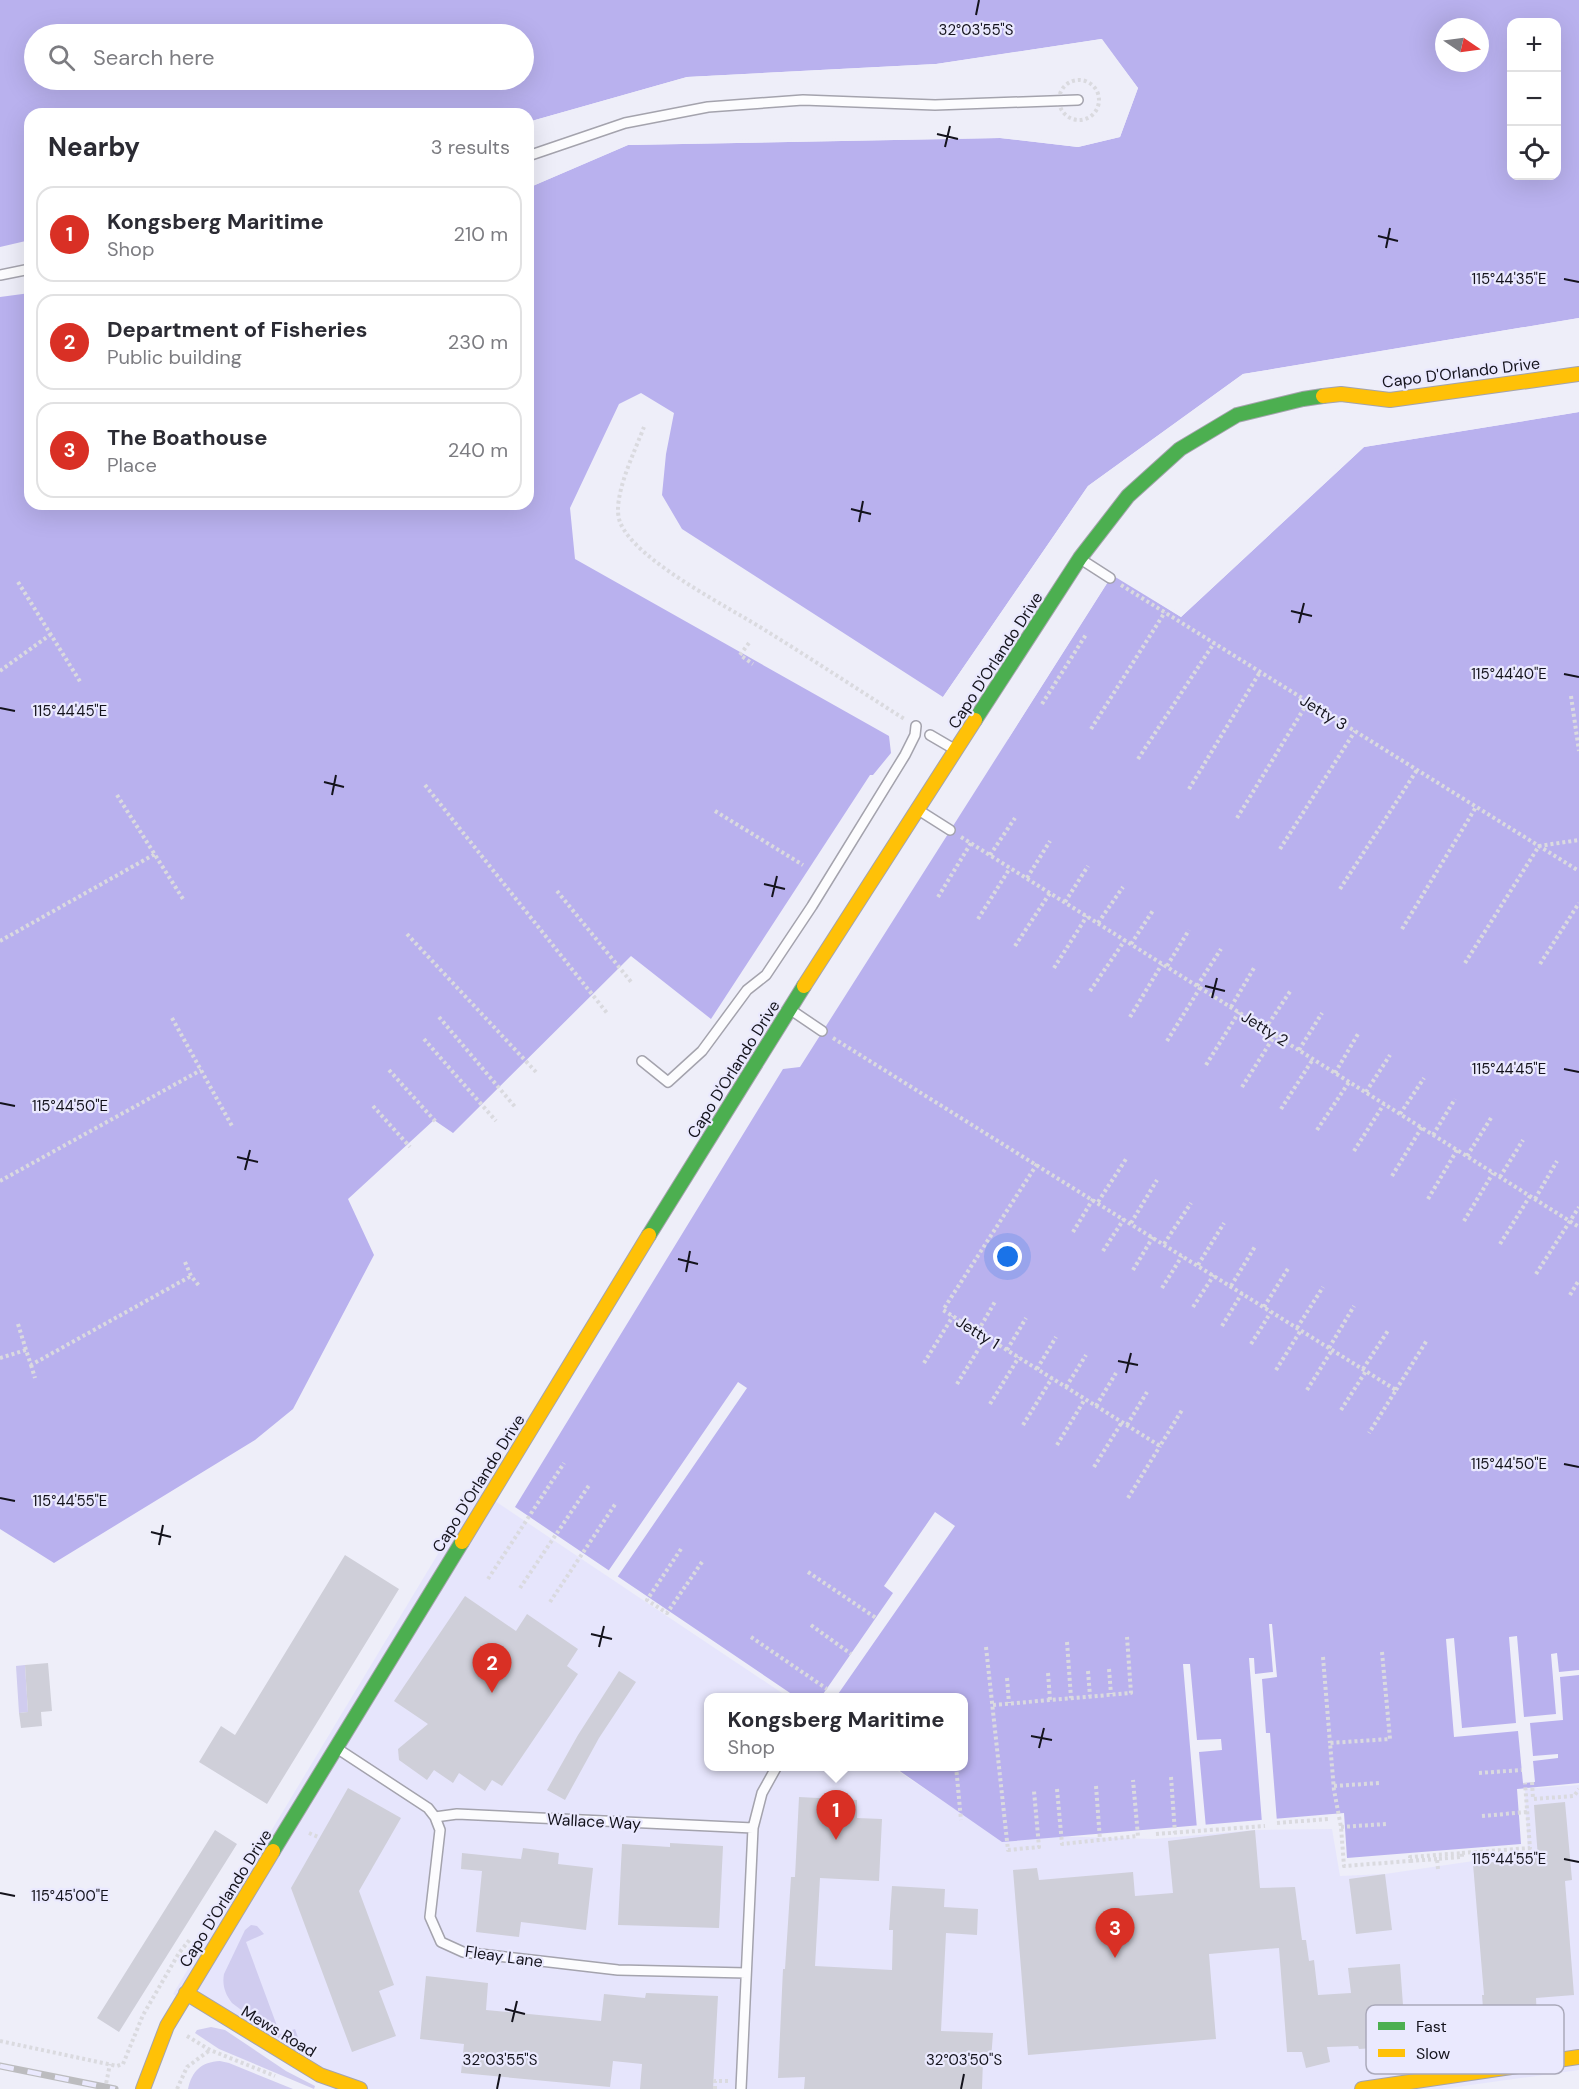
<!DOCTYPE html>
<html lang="en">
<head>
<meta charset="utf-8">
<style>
  :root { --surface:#fff; --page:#f7f7f7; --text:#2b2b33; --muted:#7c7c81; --line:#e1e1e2; --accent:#d93025 }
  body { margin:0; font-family:"DM Sans",sans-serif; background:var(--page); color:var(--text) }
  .controls { position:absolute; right:18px; top:18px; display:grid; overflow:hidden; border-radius:12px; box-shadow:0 6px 24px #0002 }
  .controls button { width:54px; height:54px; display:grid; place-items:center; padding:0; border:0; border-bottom:2px solid var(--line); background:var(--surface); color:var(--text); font:30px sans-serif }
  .compass { position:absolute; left:1435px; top:18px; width:54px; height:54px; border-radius:50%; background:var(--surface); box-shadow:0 6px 24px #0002; rotate:103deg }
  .you { position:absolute; left:1008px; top:1257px; width:21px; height:21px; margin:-15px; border:4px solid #fff; border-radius:50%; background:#1a73e8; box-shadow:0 0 0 9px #1a73e833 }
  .badge { display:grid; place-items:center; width:39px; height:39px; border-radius:50%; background:var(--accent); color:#fff; font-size:20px; font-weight:700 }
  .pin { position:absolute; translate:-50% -50px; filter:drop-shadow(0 2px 3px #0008) }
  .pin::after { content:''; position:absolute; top:32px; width:21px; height:18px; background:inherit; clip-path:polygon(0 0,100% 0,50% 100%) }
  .popup { position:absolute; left:704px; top:1693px; width:264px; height:78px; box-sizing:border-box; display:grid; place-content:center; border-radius:12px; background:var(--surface); filter:drop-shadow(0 2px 4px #0005); font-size:20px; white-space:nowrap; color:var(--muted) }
  .popup b { font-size:22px; color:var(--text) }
  .popup::after { content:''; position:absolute; left:50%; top:100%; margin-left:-12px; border:12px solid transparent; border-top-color:var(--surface) }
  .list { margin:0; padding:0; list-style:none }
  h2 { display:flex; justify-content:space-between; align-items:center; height:78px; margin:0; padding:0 24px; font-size:26px }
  h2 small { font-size:20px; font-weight:400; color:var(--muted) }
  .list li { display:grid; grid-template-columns:39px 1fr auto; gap:18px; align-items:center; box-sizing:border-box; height:96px; margin:0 12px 12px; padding:0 12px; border:2px solid var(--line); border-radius:18px }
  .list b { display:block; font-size:22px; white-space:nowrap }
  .list p { margin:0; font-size:20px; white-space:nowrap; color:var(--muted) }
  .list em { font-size:20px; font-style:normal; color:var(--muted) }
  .icon { flex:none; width:33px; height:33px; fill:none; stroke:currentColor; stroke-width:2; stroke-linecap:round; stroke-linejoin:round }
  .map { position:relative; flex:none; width:1579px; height:2089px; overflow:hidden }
  .search { position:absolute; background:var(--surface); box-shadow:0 6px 24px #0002; left:24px; top:24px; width:510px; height:66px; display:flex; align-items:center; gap:15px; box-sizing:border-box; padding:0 21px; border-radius:33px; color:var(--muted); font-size:22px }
  .panel { position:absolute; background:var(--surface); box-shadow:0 6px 24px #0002; left:24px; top:108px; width:510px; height:402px; border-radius:18px }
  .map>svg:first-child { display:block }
  .built { fill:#e6e5fc }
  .green { fill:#d0ccef }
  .water { fill:#b9b1ee; fill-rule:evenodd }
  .pier { fill:#eeeef9 }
  .building { fill:#cfcfd9 }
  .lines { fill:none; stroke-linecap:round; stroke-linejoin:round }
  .lane-casing { stroke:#a4a3ad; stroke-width:12 }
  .fast-casing { stroke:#a4a3ad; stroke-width:16 }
  .slow-casing { stroke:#a4a3ad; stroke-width:16 }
  .path { stroke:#dadadf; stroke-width:4; stroke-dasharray:3 3; stroke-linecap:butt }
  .lane { stroke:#fcfcfe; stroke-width:9 }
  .fast { stroke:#4caf50; stroke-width:14 }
  .slow { stroke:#ffc107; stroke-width:14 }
  .rail-casing { stroke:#bcbcbf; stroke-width:7 }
  .rail { stroke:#eae9fe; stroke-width:4.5; stroke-dasharray:14; stroke-linecap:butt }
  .ticks { fill:none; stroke:#14131c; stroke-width:2 }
  .labels { text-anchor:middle; stroke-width:4.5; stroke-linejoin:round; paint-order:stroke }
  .street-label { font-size:16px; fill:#14131c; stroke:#eae9fe }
  .key { fill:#eae9fe; stroke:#aaa9ba; stroke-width:1.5 }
  .key-label { font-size:16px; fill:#14131c }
  .ticks-label { font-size:15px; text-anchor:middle; fill:#14131c; stroke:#eae9fe; stroke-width:4.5; stroke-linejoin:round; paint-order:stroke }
</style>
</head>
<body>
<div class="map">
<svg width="1579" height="2089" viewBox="0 0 1579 2089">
  <rect width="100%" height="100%" fill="#eeeef9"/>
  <path class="built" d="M477 1489 788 1697 708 1698V1766L892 1767 988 1831 1005 1835 1154 1839 1255 1830 1332 1829 1340 1876 1385 1874 1528 1853 1525 1789 1579 1785V2070L1442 2089H337L173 1994Z"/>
  <path class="green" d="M25 1665 28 1712 19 1713 16 1666Z
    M251 1925 257 1926 264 1934 246 1942 280 2034 295 2029 303 2052 296 2051 232 2003C225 1994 222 1985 224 1974L245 1930Z
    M211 2027 225 2030 286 2071 315 2086 314 2089 219 2049 195 2033 197 2030Z
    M220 2061 229 2063 293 2089H188C192 2071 201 2062 220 2061Z"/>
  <path class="water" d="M0 0H1579V318L1243 374 1088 486 943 697 682 529 662 495 666 454 674 413 641 393 619 404 570 508 575 559 889 736 891 753 873 775H870L711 1019 631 956 453 1133 434 1120 348 1199 374 1255 293 1409 255 1440 54 1563 0 1529V297L30 293V504H528V188L628 145 1000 138 1078 147 1120 137 1138 88 1101 39 936 64 687 77 528 122V114H30V240L0 247ZM1512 22H1556V176H1512ZM1444 27H1480V63H1444ZM34 34H524V80H34Z
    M1579 412V1783L1517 1789 1521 1844 1347 1858 1344 1813 1002 1842 894 1767 964 1766V1698L796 1697 515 1507 783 1069 800 1067 1113 574 1181 617 1364 447Z"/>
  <path class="pier" d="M1102 39 1138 88 1120 137 1078 147 1000 138 628 145 528 188V185L627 142 1000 135 1077 144 1118 134 1135 88 1100 42 936 67 687 80 528 125V122L687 77 936 64Z
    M1579 318V321L1244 377 1090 488 946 698 943 697 1088 486 1243 374Z
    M1579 409V412L1364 447 1181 617 1112 575 1008 739 1006 737 1112 571H1115L1181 614 1362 444Z
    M738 1382 747 1388 616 1579 607 1573Z
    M935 1512 955 1526 836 1697H821L893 1593 884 1586Z
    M1269 1624H1272L1277 1677 1262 1679 1266 1733H1270L1277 1822 1262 1823 1249 1658H1254L1255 1674 1273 1672Z
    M1517 1636 1524 1717 1556 1714 1551 1654 1557 1653 1559 1672 1579 1670V1675L1560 1677 1563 1720 1530 1723 1533 1756 1558 1754V1758L1533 1761 1535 1782 1523 1783 1518 1731 1454 1737 1446 1639 1454 1638 1462 1728 1516 1723 1509 1637Z
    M1183 1664H1190L1197 1740 1221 1739 1222 1750 1199 1752 1206 1828 1197 1829Z"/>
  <path class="building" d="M345 1555 399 1589 267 1804 199 1762 221 1726 235 1735Z
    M465 1596 516 1631 527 1614 578 1649 567 1666 578 1674 502 1786 492 1780 485 1791 459 1773 453 1783 434 1770 427 1780 399 1760 398 1749 428 1724 394 1701Z
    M48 1663 52 1711 41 1712 42 1726 21 1728 19 1713 28 1712 25 1665Z
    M619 1671 636 1682 599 1738 565 1800 547 1790 578 1735Z
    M348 1788 401 1818 359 1891 394 1985 379 1991 396 2036 352 2052 291 1888Z
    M799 1797 857 1800V1818L882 1819 879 1881 820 1878 815 1966 892 1970 893 1930H889L892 1886 945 1889 944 1907 978 1909 977 1935 946 1933 941 2031 993 2033 991 2060H983L982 2089H804L805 2077 778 2078 783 1969H785L791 1877H795Z
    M1565 1802 1572 1880 1565 1881 1574 1995 1536 1998 1537 2018 1484 2021 1482 1995H1484L1473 1864 1538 1858 1534 1805Z
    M215 1830 237 1844 119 2032 97 2018Z
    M1255 1830 1260 1888 1295 1887 1302 1940H1306L1309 1961 1314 1960 1318 1995 1351 1993 1348 1968 1400 1964 1406 2046 1359 2049 1358 2046 1327 2047 1330 2062 1306 2068 1302 2052H1287L1279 1948 1209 1954 1216 2039 1028 2055 1013 1870 1037 1868 1039 1880 1133 1872 1135 1896 1173 1893 1168 1841Z
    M670 1843 723 1846 719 1928 618 1925 622 1844 670 1847Z
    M523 1848 559 1853 558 1864 593 1868 586 1930 521 1922 519 1937 476 1932 482 1871 461 1869 462 1853 521 1859Z
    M1385 1874 1392 1930 1356 1934 1349 1879Z
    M426 1976 488 1983 486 2010 601 2021 604 1994 645 1998 646 1993 718 1996 713 2089H640L642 2064 613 2061 610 2087 461 2073 464 2044 420 2039Z"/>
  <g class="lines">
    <g class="lane-casing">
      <path id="lane" d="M528 156 625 123 708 107 803 100 935 105 1078 100
        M0 275 30 269
        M1082 560 1110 578
        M930 735 954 749
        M920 811 950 830
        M791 1010 822 1031
        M642 1061 668 1082 702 1051 747 990 766 975 812 906 905 755 915 735 916 726
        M338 1749 428 1808 435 1817 440 1830 430 1917 441 1942 463 1952 618 1970 746 1973
        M435 1817 457 1814 753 1828
        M741 2089 753 1828 762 1793 777 1766"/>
    </g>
    <g class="fast-casing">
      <path id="fast" d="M975 720 1080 558 1128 496 1180 449 1237 415 1303 399 1323 396
        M649 1235 804 986
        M273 1851 462 1542"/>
    </g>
    <g class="slow-casing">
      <path id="slow" d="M1323 396 1341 394 1390 400 1579 374
        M804 986 975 720
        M462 1542 649 1235
        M186 1993 320 2075 360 2089
        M143 2089 167 2026 273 1851
        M1362 2089 1579 2057"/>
    </g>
    <path class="path" d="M1059 100a20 20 0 1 1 40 0a20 20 0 1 1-40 0Z
      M644 427C635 451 611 499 620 522 635 561 731 608 768 632 815 661 860 691 906 720
      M18 582 81 683
      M1121 585 1579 871
      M749 643 740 655 753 664
      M0 671 51 634
      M1571 696 1579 751
      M1042 704 1087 633
      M1091 729 1165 612
      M1138 759 1214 643
      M425 785 607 1013
      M1189 789 1260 672
      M117 795 183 899
      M715 811 803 865
      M1237 818 1308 702
      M961 837 1579 1227
      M1280 849 1355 731
      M990 855 1015 818
      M1027 878 1050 841
      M1340 889 1417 770
      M557 891 632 983
      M938 897 971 843
      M1065 902 1088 866
      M978 919 1010 868
      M1098 923 1123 887
      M1402 929 1476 807
      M407 934 536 1072
      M0 941 155 854
      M1131 944 1154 909
      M1015 946 1050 893
      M1465 963 1539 846 1579 840
      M1540 964 1579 903
      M1167 966 1189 930
      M1054 968 1087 916
      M1197 986 1221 949
      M1090 991 1125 940
      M1231 1007 1254 968
      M439 1017 516 1108
      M1130 1017 1162 964
      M172 1018 232 1126
      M1265 1029 1291 990
      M833 1038 1396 1390 1369 1433
      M424 1039 496 1121
      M1167 1041 1200 988
      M1299 1050 1322 1013
      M1206 1065 1239 1012
      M389 1070 436 1122
      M1335 1073 1358 1034
      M1242 1087 1275 1035
      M1366 1092 1390 1055
      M373 1106 410 1147
      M1281 1109 1313 1059
      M1400 1114 1424 1078
      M1317 1130 1349 1082
      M1433 1135 1455 1099
      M1354 1151 1384 1104
      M1467 1156 1491 1118
      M1037 1164 943 1310 1160 1446 1182 1410
      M1392 1176 1422 1127
      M1500 1177 1523 1140
      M0 1181 201 1070
      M1428 1199 1457 1150
      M1535 1199 1557 1161
      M1098 1202 1126 1159
      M1464 1221 1493 1173
      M1131 1223 1157 1180
      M1073 1232 1093 1199
      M1164 1244 1191 1203
      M1500 1244 1530 1196
      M1103 1251 1124 1219
      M185 1262 191 1276 200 1287
      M1198 1265 1224 1223
      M1133 1270 1153 1237
      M1536 1274 1579 1207
      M1231 1286 1256 1245
      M1162 1288 1182 1256
      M1570 1295 1579 1280
      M1193 1307 1214 1275
      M1264 1307 1289 1267
      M18 1324 26 1350
      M1222 1326 1242 1293
      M1297 1328 1323 1287
      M978 1331 996 1300
      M1251 1344 1271 1312
      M1329 1348 1354 1306
      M1007 1350 1026 1318
      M0 1358 26 1350 31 1365 191 1276
      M924 1363 953 1316
      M31 1365 35 1378
      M1037 1369 1056 1337
      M1363 1369 1389 1329
      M1276 1370 1301 1330
      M957 1384 986 1337
      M1066 1387 1086 1355
      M1307 1390 1332 1350
      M1396 1390 1427 1340
      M990 1404 1019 1357
      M1096 1406 1116 1373
      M1341 1410 1366 1371
      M1023 1425 1052 1378
      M1127 1425 1147 1392
      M1057 1445 1085 1399
      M1094 1467 1122 1422
      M1128 1498 1160 1446
      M681 1549 647 1600 667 1613 702 1562
      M808 1572 876 1618
      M488 1579 564 1463
      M520 1588 590 1484
      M550 1602 616 1503
      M811 1625 851 1654
      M751 1637 827 1689
      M1067 1642 1071 1698
      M986 1647 1008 1850 1039 1847 1034 1791
      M1382 1652 1390 1739 1330 1743 1334 1790 1341 1827 1344 1866 1410 1861
      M1323 1657 1330 1743
      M1109 1669 1111 1694
      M1088 1671 1090 1696
      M1048 1673 1050 1700
      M1007 1678 1009 1703
      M993 1705 1131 1693 1127 1637
      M956 1766 961 1820
      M881 1768 883 1766
      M1479 1773 1522 1770
      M1171 1777 1175 1833
      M1532 1782 1533 1799 1574 1796 1579 1789
      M1096 1786 1100 1840
      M1334 1786 1379 1783
      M1057 1789 1062 1844 1138 1836 1133 1780
      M1482 1816 1527 1812
      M1277 1823 1328 1819
      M1341 1827 1386 1824
      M309 1833 318 1837
      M1156 1834 1265 1826
      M1462 1853 1530 1848 1525 1783
      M1437 1859 1410 1861V1857L1462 1853V1857
      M1438 1869 1437 1859 1461 1857
      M187 2036 210 2050 275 2076
      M0 2041 117 2066 123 2064 143 2015 179 1953 191 1938
      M105 2089 110 2064
      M177 2089 187 2067 210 2050
      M715 2089V2081H730"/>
    <use href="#lane" class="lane"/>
    <use href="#fast" class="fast"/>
    <use href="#slow" class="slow"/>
    <g class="rail-casing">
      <path id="rail" d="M0 2066 115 2089"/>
    </g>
    <use href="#rail" class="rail"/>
  </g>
  <path class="ticks" d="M976 15 979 0M937 134 958 139M945 147 950 126M1378 236 1398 241M1386 248 1390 228M1564 279 1579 282M851 509 871 514M859 522 863 501M1291 611 1312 616M1299 623 1304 603M1564 674 1579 677M0 708 15 711M324 782 344 787M332 795 336 775M764 884 785 889M772 897 777 876M1205 986 1225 991M1212 998 1217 978M1564 1069 1579 1072M0 1103 15 1106M237 1157 258 1162M245 1170 250 1150M678 1259 698 1264M686 1272 690 1251M1118 1361 1138 1365M1126 1373 1131 1353M1564 1464 1579 1467M0 1498 15 1501M151 1532 171 1537M159 1545 163 1525M591 1634 612 1639M599 1647 604 1626M1031 1736 1052 1740M1039 1748 1044 1728M1564 1859 1579 1862M0 1893 15 1896M505 2009 525 2014M512 2022 517 2001M497 2089 500 2074M961 2089 964 2074"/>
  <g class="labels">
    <g class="street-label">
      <text transform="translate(1461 372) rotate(-7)" y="6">Capo D'Orlando Drive</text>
      <text transform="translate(995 660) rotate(-57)" y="6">Capo D'Orlando Drive</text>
      <text transform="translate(1324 712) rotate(32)" y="6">Jetty 3</text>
      <text transform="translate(1265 1028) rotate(32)" y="6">Jetty 2</text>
      <text transform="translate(733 1069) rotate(-58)" y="6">Capo D'Orlando Drive</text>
      <text transform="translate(978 1332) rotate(32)" y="6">Jetty 1</text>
      <text transform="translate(478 1483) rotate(-58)" y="6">Capo D'Orlando Drive</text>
      <text transform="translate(594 1821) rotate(3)" y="6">Wallace Way</text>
      <text transform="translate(225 1898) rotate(-58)" y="6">Capo D'Orlando Drive</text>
      <text transform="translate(504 1956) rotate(8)" y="6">Fleay Lane</text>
      <text transform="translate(279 2031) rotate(31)" y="6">Mews Road</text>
    </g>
  </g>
  <rect x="1366" y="2005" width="198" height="69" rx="9" class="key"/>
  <rect x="1378" y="2022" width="27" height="8" fill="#4caf50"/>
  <rect x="1378" y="2049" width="27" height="8" fill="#ffc107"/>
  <g class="key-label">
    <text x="1416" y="2032">Fast</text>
    <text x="1416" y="2059">Slow</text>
  </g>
  <g class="ticks-label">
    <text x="976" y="35">32°03'55"S</text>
    <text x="1509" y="284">115°44'35"E</text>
    <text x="1509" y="679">115°44'40"E</text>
    <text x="70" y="716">115°44'45"E</text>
    <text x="1509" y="1074">115°44'45"E</text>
    <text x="70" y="1111">115°44'50"E</text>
    <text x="1509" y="1469">115°44'50"E</text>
    <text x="70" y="1506">115°44'55"E</text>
    <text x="1509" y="1864">115°44'55"E</text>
    <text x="70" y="1901">115°45'00"E</text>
    <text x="500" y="2065">32°03'55"S</text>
    <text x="964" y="2065">32°03'50"S</text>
  </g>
</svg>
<div class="controls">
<button>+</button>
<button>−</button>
<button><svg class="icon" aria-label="locate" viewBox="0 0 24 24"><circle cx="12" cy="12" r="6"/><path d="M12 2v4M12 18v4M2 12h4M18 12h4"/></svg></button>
</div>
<svg class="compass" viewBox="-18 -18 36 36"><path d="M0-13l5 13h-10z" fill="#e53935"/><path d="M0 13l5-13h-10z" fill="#7c7c81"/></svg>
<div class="you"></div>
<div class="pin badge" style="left:836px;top:1840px">1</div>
<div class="popup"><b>Kongsberg Maritime</b>Shop</div>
<div class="pin badge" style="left:492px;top:1693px">2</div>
<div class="pin badge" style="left:1115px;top:1958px">3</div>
<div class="search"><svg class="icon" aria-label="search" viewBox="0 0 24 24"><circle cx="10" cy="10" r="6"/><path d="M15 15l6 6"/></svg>Search here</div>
<section class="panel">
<h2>Nearby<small>3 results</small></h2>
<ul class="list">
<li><span class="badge">1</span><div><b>Kongsberg Maritime</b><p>Shop</p></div><em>210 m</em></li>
<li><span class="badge">2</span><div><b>Department of Fisheries</b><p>Public building</p></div><em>230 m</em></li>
<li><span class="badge">3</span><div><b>The Boathouse</b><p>Place</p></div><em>240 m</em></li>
</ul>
</section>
</div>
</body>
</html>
